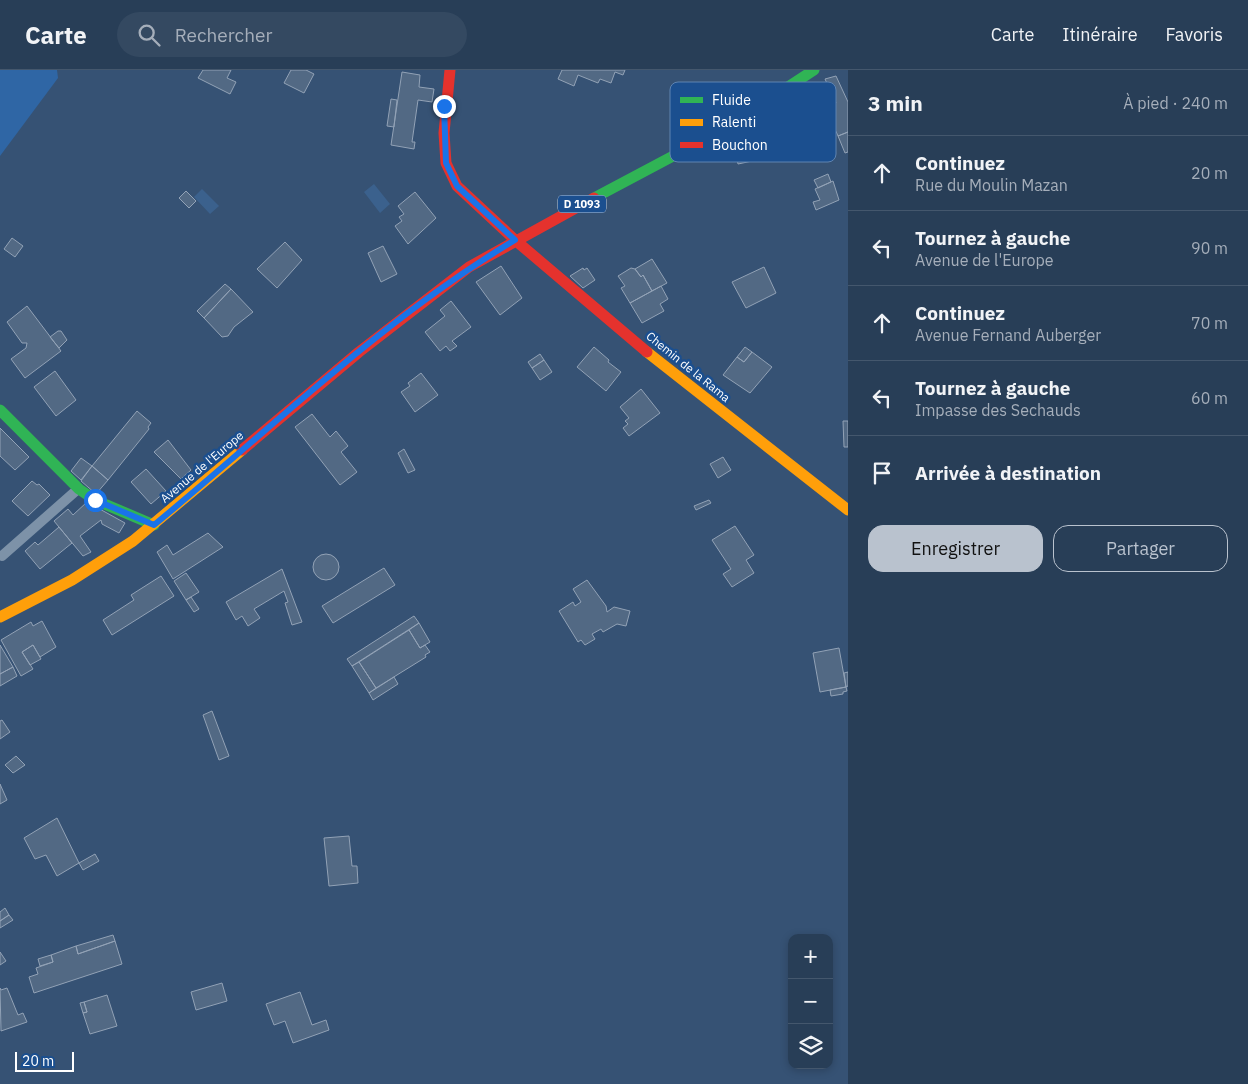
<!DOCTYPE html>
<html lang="fr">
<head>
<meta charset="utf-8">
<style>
  :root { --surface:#283e57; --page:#344961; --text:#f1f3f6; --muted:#a5aeba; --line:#44576d; --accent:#b9c2ce }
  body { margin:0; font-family:"IBM Plex Sans",sans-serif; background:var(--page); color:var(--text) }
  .controls { position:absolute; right:15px; bottom:15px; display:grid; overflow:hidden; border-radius:10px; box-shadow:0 2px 8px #0003 }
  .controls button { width:45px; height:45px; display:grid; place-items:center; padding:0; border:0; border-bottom:1px solid var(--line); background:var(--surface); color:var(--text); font:25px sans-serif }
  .scale { position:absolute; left:15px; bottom:12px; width:59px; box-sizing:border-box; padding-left:5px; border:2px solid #fff; border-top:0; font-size:14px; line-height:18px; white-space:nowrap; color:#fff; -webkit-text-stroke:4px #1b4f8f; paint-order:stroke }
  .stop { position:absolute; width:15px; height:15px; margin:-11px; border:4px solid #1a73e8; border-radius:50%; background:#fff }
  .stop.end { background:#1a73e8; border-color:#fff; box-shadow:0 1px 5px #0008 }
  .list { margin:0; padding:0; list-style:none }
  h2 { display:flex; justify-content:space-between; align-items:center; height:65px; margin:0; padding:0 20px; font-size:21px }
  h2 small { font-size:16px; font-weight:400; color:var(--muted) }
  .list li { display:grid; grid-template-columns:32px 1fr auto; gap:15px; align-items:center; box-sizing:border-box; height:75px; padding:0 20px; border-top:1px solid var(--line) }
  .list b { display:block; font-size:19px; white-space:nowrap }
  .list p { margin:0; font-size:16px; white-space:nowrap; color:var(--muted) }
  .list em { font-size:16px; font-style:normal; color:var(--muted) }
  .actions { display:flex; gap:10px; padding:15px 20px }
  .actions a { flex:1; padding:11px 0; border:1px solid var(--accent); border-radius:15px; text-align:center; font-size:18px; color:var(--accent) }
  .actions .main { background:var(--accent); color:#111 }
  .icon { flex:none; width:28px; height:28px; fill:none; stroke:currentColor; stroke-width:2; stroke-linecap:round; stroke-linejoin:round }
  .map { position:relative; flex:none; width:848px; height:1014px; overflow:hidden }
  header { display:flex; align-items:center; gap:30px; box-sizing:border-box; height:70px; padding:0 25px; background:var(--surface); border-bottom:1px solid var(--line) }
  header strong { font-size:24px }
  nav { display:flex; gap:28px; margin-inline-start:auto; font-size:18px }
  .search { width:350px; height:45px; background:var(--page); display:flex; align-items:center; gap:12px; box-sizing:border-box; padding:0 18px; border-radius:28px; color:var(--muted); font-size:19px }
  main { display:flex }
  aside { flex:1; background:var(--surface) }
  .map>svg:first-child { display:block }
  .green { fill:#2f66a5 }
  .water { fill:#3b618d }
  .building { fill:#526984; stroke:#92a2b6 }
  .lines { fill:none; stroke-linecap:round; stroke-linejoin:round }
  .lane { stroke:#7d92a8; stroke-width:10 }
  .fast { stroke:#30b455; stroke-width:11 }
  .slow { stroke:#ff9f0a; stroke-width:11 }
  .jam { stroke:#e5322d; stroke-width:11 }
  .route { stroke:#1a73e8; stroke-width:6 }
  .labels { text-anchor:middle; stroke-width:5; stroke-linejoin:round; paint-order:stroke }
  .shield { fill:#1b4f8f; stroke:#bbcadd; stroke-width:1 }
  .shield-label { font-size:11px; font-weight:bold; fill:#fff }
  .street-label { font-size:12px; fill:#fff; stroke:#1b4f8f }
  .key { fill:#1b4f8f; stroke:#5f84b1; stroke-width:1 }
  .key-label { font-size:14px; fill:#fff }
</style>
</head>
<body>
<header>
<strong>Carte</strong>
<div class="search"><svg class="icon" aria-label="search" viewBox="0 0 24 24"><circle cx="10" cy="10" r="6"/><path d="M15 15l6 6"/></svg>Rechercher</div>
<nav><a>Carte</a><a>Itinéraire</a><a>Favoris</a></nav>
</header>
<main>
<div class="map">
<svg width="848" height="1014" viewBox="0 0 848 1014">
  <rect width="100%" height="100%" fill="#365274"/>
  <path class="green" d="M0 0H57L58 8 0 86Z"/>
  <path class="water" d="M374 114 390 134 380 143 364 122Z
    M202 119 219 136 210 144 194 127Z"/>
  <path class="building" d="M203 0H231L227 8 236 12 230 24 198 8Z
    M291 0H306L314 4 304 23 284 13Z
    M562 0H625L623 5 615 2 611 13 600 9 598 13 578 5 574 16 558 9Z
    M402 2 420 5 419 17 434 19 432 32 418 30 412 72H415L414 79 391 75Z
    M836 6 848 32V62L838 66 826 39 836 33 825 9Z
    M391 29 397 30 394 57 387 56Z
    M848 62V82L845 83 838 66Z
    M767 66 771 87 738 94 734 73Z
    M828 104 831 112 818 118 814 110Z
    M833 111 839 130 816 140 813 132 820 130 815 119Z
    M186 121 196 131 189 138 179 128Z
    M415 122 436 148 408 174 395 156 402 151 399 147 404 144 398 136Z
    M12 168 23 176 15 187 4 179Z
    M285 172 302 190 277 218 257 199Z
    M383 176 397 204 381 212 368 183Z
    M652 189 667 213 652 221 643 205 641 207 635 199Z
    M501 196 522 228 500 245 476 212Z
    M764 197 776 223 746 238 732 212Z
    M583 198 584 200 587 198 595 210 583 218 570 206Z
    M631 198 635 199 641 207 643 205 652 221 630 233 621 218 625 216 618 206Z
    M225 214 231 219 204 248 197 241Z
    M661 216 668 229 660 234 664 241 642 253 630 233Z
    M231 219 253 242 234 257 228 266 222 267 204 248Z
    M451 231 471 257 452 271 457 276 450 281 446 276 440 281 425 262 445 246 440 240Z
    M27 236 61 281 25 308 11 289 26 278 27 273H22L7 252Z
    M58 261H61L67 270 59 278 50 267Z
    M594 277 609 290 608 292 621 302 606 321 577 297Z
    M745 277 752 282 744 292 737 287Z
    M752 282 772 297 750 323 723 305 737 287 744 292Z
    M540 284 544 290 532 298 528 292Z
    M544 290 552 302 540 310 532 298Z
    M55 301 76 330 56 346 34 317Z
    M421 303 438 325 415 342 401 322 410 316 408 313Z
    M641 319 660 343 629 366 623 358 628 354 625 351 629 348 620 337Z
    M137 341 151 353 148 357 149 359 108 410 92 396Z
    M312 344 330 367 336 361 348 376 341 382 357 402 340 415 295 357Z
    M843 351H848V377H844Z
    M0 358 29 387 15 400 0 386Z
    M168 370 191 400 181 409 154 382Z
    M404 379 415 400 408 403 398 383Z
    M723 387 731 400 718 408 710 394Z
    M81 388 92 396 81 410 71 401Z
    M92 396 108 410 96 424 81 411Z
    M146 399 166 421 151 434 131 412Z
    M32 411 37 415 39 414 50 425 28 446 12 431Z
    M709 430 711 433 696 440 694 436Z
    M87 432 125 453 119 463 102 454 101 450 80 466 91 482 83 486 54 451 68 439 73 445Z
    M735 456 754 485 746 490 754 503 732 517 723 504 731 499 712 470Z
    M59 457 72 473 40 499 25 481 35 472 38 475Z
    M208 463 223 477 173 509 157 482 167 475 173 485Z
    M313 497a13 13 0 1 1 26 0a13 13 0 1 1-26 0Z
    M384 498 395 515 333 553 322 536Z
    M282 499 302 552 292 555 285 533 288 532 284 521 254 539 260 548 248 556 242 546 236 550 226 532Z
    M186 503 199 522 186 530 174 511Z
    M161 506 174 526 112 565 103 550 134 530 131 525Z
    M587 510 606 536 607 542 614 537 630 541 626 556 617 554 603 562 601 559 592 564 595 569 585 575 581 570 578 572 559 541 573 532 575 536 581 532 573 519Z
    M191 527 199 539 194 542 186 530Z
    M414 546 419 553 352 596 347 589Z
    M42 551 56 577 40 587 33 575 22 582 33 599 21 606 1 570 31 552 33 556Z
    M419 553 430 572 420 578 409 560Z
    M409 560 420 578 425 575 430 582 425 585 426 587 376 618 359 592Z
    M0 575 13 597 0 604Z
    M33 575 41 589 30 595 22 582Z
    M839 578 846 617 820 622 813 583Z
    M359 592 376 618 369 623 352 596Z
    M13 597 17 606 0 616V604Z
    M848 602V616L846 617 844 603Z
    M394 607 398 614 373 630 369 623Z
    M846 617 847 621 843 622V624L831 626 830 620Z
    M212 641 229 686 219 690 203 645Z
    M2 650 10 662 0 669V651Z
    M16 686 25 695 13 703 5 695Z
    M0 714 7 730 0 734Z
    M57 748 79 793 57 806 46 785 35 789 24 768Z
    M349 766 352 796H357L358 813 329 816 324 768Z
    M95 784 99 791 83 800 79 793Z
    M5 838 9 845 0 851V842Z
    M9 845 13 850 0 858V851Z
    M113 865 115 871 78 884 76 876Z
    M115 871 122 894 34 923 29 907 38 904 36 898 53 892 51 885 76 876 78 884Z
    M0 882 6 891 0 895Z
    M51 885 53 892 40 896 38 889Z
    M222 913 227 931 196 940 191 922Z
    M0 918 1 920 7 918 18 945 23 943 27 952 1 961Z
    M300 922 312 955 326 950 329 960 293 973 285 951 274 955 266 934Z
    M107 925 117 956 90 964 83 943 87 942 84 932Z
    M84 932 87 942 83 943 80 933Z"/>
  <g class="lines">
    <path class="lane" d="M2 486 78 419"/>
    <path class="fast" d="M594 128 724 59 814 0
      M0 340 79 419 95 430 154 455"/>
    <path class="slow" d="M647 282 848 440
      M0 547 72 510 133 471 242 380"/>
    <path class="jam" d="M450 0 444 63 446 93 457 116 515 170 647 282
      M242 380 359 282 469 197 594 128"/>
  </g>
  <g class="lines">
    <path class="route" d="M95 430 154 455C272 358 384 248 515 170L457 116 446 93 444 36"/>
  </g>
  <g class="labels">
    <rect class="shield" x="558" y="125.5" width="48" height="17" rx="4"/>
    <g class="shield-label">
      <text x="582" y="138">D 1093</text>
    </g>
    <g class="street-label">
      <text transform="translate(688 297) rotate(39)" y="4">Chemin de la Rama</text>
      <text transform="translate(202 397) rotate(-40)" y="4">Avenue de l'Europe</text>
    </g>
  </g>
  <rect x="670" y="12" width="166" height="80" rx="8" class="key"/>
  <rect x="680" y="27" width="23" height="6" fill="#30b455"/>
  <rect x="680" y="49" width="23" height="7" fill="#ff9f0a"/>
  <rect x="680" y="72" width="23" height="6" fill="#e5322d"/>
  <g class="key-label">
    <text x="712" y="35">Fluide</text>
    <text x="712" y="57">Ralenti</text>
    <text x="712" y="80">Bouchon</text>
  </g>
</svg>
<div class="controls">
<button>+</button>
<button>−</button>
<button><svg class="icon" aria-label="layers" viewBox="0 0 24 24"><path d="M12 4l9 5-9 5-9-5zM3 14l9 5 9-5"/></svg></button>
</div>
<div class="scale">20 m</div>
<div class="stop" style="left:95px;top:430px"></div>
<div class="stop end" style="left:444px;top:36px"></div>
</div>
<aside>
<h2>3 min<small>À pied · 240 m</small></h2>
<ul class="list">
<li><svg class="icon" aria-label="ahead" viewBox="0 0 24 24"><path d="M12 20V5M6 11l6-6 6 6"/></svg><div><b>Continuez</b><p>Rue du Moulin Mazan</p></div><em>20 m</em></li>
<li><svg class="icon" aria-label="left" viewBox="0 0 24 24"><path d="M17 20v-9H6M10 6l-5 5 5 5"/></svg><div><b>Tournez à gauche</b><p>Avenue de l'Europe</p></div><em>90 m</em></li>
<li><svg class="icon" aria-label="ahead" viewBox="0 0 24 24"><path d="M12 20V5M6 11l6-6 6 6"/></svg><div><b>Continuez</b><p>Avenue Fernand Auberger</p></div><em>70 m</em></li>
<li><svg class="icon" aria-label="left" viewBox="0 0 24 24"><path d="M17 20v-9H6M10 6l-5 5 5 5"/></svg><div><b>Tournez à gauche</b><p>Impasse des Sechauds</p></div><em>60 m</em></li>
<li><svg class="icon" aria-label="arrive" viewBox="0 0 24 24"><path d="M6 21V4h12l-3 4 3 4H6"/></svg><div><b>Arrivée à destination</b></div></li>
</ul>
<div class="actions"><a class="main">Enregistrer</a><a>Partager</a></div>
</aside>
</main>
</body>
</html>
